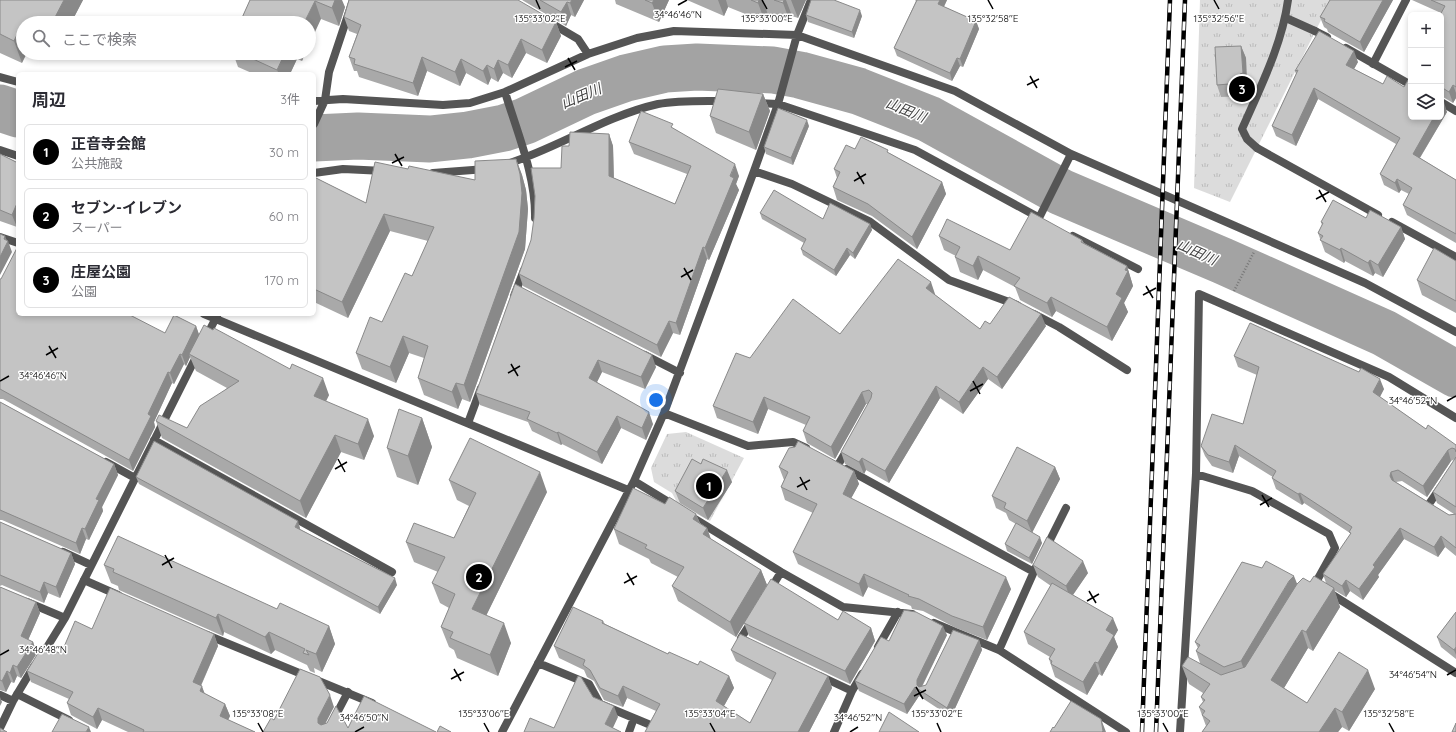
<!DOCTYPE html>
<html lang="ja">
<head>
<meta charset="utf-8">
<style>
  :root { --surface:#fff; --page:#f2f2f3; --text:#2b2b33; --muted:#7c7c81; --line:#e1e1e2; --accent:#000 }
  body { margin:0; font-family:Quicksand,"Noto Sans JP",sans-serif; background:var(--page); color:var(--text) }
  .controls { position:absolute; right:12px; top:12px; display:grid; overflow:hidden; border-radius:6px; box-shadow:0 2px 6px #0003 }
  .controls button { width:36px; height:36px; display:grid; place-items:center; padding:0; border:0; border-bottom:1px solid var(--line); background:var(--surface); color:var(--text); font:20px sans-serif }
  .you { position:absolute; left:656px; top:400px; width:14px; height:14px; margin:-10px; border:3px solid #fff; border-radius:50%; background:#1a73e8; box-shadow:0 0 0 6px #1a73e833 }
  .badge { display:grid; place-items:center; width:26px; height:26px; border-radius:50%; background:var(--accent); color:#fff; font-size:13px; font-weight:700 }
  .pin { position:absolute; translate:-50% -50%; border:2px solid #fff; box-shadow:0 1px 4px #0006 }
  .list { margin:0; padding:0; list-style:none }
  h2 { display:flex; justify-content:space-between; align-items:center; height:52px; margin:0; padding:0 16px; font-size:17px }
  h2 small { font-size:13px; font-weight:400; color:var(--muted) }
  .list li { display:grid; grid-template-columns:26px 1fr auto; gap:12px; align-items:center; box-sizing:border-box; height:56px; margin:0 8px 8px; padding:0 8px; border:1px solid var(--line); border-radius:6px }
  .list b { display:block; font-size:15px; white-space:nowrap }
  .list p { margin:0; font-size:13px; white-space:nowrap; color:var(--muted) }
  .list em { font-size:13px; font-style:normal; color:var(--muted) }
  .icon { flex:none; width:22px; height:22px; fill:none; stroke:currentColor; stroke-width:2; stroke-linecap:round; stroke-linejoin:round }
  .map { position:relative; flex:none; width:1456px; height:732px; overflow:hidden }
  .search { position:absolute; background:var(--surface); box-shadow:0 2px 6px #0003; left:16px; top:16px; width:300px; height:44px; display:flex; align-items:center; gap:10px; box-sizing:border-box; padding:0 14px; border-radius:22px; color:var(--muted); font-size:15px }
  .panel { position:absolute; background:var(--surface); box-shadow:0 2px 6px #0003; left:16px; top:72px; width:300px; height:244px; border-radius:6px }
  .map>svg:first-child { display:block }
  .park { fill:url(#park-tufts) }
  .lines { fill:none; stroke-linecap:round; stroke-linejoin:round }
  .river { stroke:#a3a3a3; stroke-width:47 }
  .path { stroke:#777; stroke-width:2.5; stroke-dasharray:1 2; stroke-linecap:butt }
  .service { stroke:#555; stroke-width:8 }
  .pedestrian { stroke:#555; stroke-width:8 }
  .minor { stroke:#555; stroke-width:8 }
  .rail-casing { stroke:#000; stroke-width:4.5 }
  .rail { stroke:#fff; stroke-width:3; stroke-dasharray:9; stroke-linecap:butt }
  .wall { fill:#a9a9a9; fill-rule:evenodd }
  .shaded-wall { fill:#898989 }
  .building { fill:#c4c4c4; stroke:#898989 }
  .ticks { fill:none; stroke:#000; stroke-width:1.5 }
  .labels { text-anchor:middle; stroke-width:3; stroke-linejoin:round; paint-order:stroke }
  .water-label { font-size:14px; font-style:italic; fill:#444; stroke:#fff }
  .ticks-label { font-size:10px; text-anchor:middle; fill:#000; stroke:#fff; stroke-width:3; stroke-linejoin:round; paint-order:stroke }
</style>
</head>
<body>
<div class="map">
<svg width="1456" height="732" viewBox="0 0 1456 732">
  <defs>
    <pattern id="park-tufts" width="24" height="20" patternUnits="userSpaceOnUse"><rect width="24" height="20" fill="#dcdcdc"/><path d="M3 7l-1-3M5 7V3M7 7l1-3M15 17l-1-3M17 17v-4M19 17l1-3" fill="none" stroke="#bbb"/></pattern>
  </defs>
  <rect width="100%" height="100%" fill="#fff"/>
  <path class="park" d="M1200 0H1331L1230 202 1194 188Z
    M686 432 744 458 710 521 678 504 672 493 654 482 651 468 667 434Z"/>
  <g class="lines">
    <path class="river" d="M0 108 18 114
      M314 138 358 136 430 139 468 135 504 128 525 121 586 92 626 78 665 69 697 67 773 70 800 75 858 91 929 119 1061 192 1223 261 1384 333 1456 374"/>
    <path class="path" d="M1234 291 1254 252"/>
    <path class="service" d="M84 580 118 595
      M207 635 372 703"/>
    <path class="pedestrian" d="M1286 18 1315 31
      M1257 148 1247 139 1242 129C1260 88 1282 45 1288 0"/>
    <path class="minor" d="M549 22 578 39 588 54
      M1315 31 1327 37
      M1346 48 1411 85
      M1373 64 1406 0
      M0 77 18 82
      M505 92C517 132 536 176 535 218
      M314 101 343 99 443 105 470 103 505 92 588 54 637 38 674 31 797 35 955 91 1071 154 1365 283 1456 332
      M1441 102 1456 111
      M757 103 778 104 915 150 1038 217
      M314 124 325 100 329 72 353 0
      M1257 148 1378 215
      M0 150 18 156
      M507 164C558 148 605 116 658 104 679 100 704 101 725 101
      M754 171 792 184 869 221 949 280 1017 305
      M314 173 343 169 384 171
      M433 173 486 169
      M1039 218 1071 154
      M1392 222 1456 257
      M1073 236 1138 269
      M0 237 18 243
      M514 296 524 270
      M204 314 628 490
      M1034 314 1059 327 1127 370
      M206 337 218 314
      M645 355 680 373
      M664 413 748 446 793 442 806 448
      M468 423 481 388
      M154 440 392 572
      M106 462 135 478
      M838 465 848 448
      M847 469 1034 572
      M1196 474 1252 491 1329 534 1335 548 1315 584 1318 586
      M634 481 675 506
      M1429 504 1440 488
      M690 516 781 572 843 607 912 614
      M1046 548 1066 508
      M63 552 91 565
      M770 590 781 572
      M1328 592 1456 673
      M27 602 65 618
      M934 623 999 650 1126 732
      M746 641 741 638 752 621
      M878 647 898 612
      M999 650 1036 567
      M41 657 65 618 197 355
      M538 663 589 684 600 704 653 726
      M820 676 852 691
      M17 694 69 720
      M0 695 13 701
      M0 728 13 701 34 666
      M327 732 348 692
      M502 732 634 481 664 413 754 171 778 104 797 35 811 0
      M629 732 634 718
      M834 732 852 691 862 674
      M1180 732 1196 474 1199 294 1389 377 1456 418"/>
    <g class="rail-casing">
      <path id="rail" d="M1142 732 1170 0
        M1156 732 1185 0"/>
    </g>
    <use href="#rail" class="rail"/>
  </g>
  <path class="wall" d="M0 0H83L71 23H23V53L22 63 0 53Z
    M250 0H335L345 7 339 26 321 19 309 23H242L241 20Z
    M522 0H584L575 17 571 15 566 26Z
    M615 0H669L659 22 616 4Z
    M687 0H806L798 18 792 16 790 22 768 15 765 22 728 7 724 16Z
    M915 0H947L944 7 976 21 979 29 963 67 960 66 952 81 897 56 894 48 916 1Z
    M1330 0H1393L1364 52 1328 32 1327 29 1324 27 1320 17Z
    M1412 0H1456V98L1453 103 1443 97H1441V13Z
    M806 15 862 16 854 38 808 22Z
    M344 17 556 22 561 36 547 63 526 53 512 78 503 73 498 82 491 78 488 85 466 73 460 86 427 71 418 96 359 77 357 71H354L349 57 357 34 349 31Z
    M1241 46 1246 58 1247 86H1245V96L1221 97 1217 85Z
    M43 53H57L54 58Z
    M233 53H305L302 61 297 59 290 74H254L238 67Z
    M1358 62 1354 69 1383 84 1404 87 1447 112 1420 158 1456 180V243L1407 215 1403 205 1409 194 1401 190 1399 193 1384 185 1380 174 1396 144 1318 99 1296 146 1276 136 1272 126 1296 74 1295 71Z
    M763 94 770 111 756 150 716 133 710 116Z
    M809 126 793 165 766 154 764 147Z
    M675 129 739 176 736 184 739 190 709 260 707 259 680 335 673 333 661 357 523 286 519 274 561 168 569 146 609 134 613 146 614 178 675 204 687 174 634 154 629 142Z
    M855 149 889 153 942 182 946 194 917 249 872 216 837 200 833 187 837 178 834 169Z
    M0 154 18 163V225L17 227 0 221Z
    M516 159 522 175 526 190 528 209 525 249 470 402 462 399 458 409 424 395 418 378 424 358 409 353 396 383 362 369 356 353 382 322 412 276 428 241 390 231 348 318 314 302V177L366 203 408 169 475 180Z
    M760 213 823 219 870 224 872 230 855 259 850 255 836 276 803 255 801 249 804 243 762 219Z
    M1366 218 1401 227 1405 239 1383 277 1375 273 1373 276 1345 261 1344 263 1325 252 1318 233 1322 225 1321 222Z
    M939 236 1010 250 1082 240 1084 243 1127 266 1133 286 1124 303 1128 312 1112 341 1056 311 1052 317 1020 300 1015 287 983 270 978 280 960 272 955 257 956 256 944 250Z
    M1456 261V313L1422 295 1417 280Z
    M0 279 18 314 165 333 196 326 199 335 329 395 326 401 374 436 364 460 341 452 306 518 162 438 156 421 187 428 227 388 196 371 190 357 186 366 184 364 174 384 172 383 154 422 155 427 133 471 3 399H0Z
    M515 284 656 367 645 389 602 372 597 382 653 424 646 440 621 428 602 464 562 444 561 445 532 431 528 422 480 405 476 393Z
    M935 294V295L980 329 990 324 1046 326 1002 389 988 379 963 414 940 398 889 483 866 470 864 474 845 464 841 452 868 404H866L835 459 807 443 803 431 806 425 768 409 758 434 717 418 713 406 750 358 840 334Z
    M1234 356 1384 389 1380 397 1426 429 1456 445V556L1445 547 1438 557 1404 539 1378 575 1379 577 1363 600 1350 591 1346 597 1334 590 1340 607 1313 651 1308 648 1284 688 1307 703 1375 689 1349 731 1342 727 1338 732H1202L1206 726 1199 707 1203 702 1201 697 1203 693 1189 684 1182 666 1200 663 1196 651 1198 648 1195 642 1297 584 1310 582 1326 583 1323 574 1350 535V533L1304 503 1302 505 1276 489 1272 478 1273 477 1239 456 1233 473 1212 466 1205 456 1201 446 1243 424 1257 375 1238 367ZM1455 459 1433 492 1437 503 1454 514 1449 515 1396 482 1402 481 1427 497 1451 461Z
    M0 402 114 464 118 475 102 507 103 511 89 540 86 539 80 554 2 520H0Z
    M422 418 432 447 418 485 397 477 387 448Z
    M701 464 732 482 708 520 680 503 675 491Z
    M779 467 854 471 859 484 851 498 1011 589 987 640 956 628 923 611 912 609 911 606 868 587 863 597 798 564 793 552 813 513 785 500 781 487 784 480Z
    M1055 467 1060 479 1032 532 1042 543 1032 564 1007 551 1005 544 1016 524 1009 520 1006 513 996 508 992 496Z
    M136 477 300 528V529L397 585 380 614 139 484Z
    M449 480 547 492 486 616 511 643 498 676 457 658 454 650 449 647 441 627 449 608 440 603 432 583 438 572 414 562 406 542 454 538 469 506 457 500Z
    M665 504 696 514 700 523 707 528 711 539 761 570 767 585 736 637 678 601 672 586 678 577 651 563 649 559 619 544 614 529Z
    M0 522 71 553 75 564 60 598 48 593 44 603 2 585 0 586Z
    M104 565 277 609 329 626 335 644 322 672 314 668 315 673 310 671 307 665 275 650 271 654 224 632 223 636 119 590 118 586 111 583Z
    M1033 565 1088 573 1073 595 1118 630 1114 637 1118 647 1102 676 1099 674 1087 695 1055 677 1049 659 1050 657 1028 644 1024 632 1051 586 1038 577Z
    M0 587 36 602 40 613 28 640 33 642 37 653 21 678 17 676 14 683 11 682 6 692 0 690Z
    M1456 612V659L1441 647 1437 637Z
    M603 621 605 624 668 654 729 676 734 688 724 706 750 723 772 680 736 661 731 650 828 676 832 688 809 732H645L656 711 627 698 623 707 604 700 594 681 587 677 584 670 559 658 554 646Z
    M744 623 871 628 875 641 850 684 749 636Z
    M92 629 214 634 218 646 201 686 205 694 225 704 230 716 228 720 255 732H128L102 720 97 729 71 715 67 703 69 699 31 682 27 671 61 654Z
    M947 635 922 687 926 685 979 640 982 650 951 717 919 696 907 714 859 691 855 681 889 641Z"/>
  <path class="shaded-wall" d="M64 0H83L71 23H52Z
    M335 0H342L345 7 339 26 332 8Z
    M572 0H584L575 17 570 3Z
    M654 0H669L659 22 652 3Z
    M718 0H726L728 7 724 16Z
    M759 0H763L768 15 765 22 758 3Z
    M784 0H786L792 16 790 22 783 3Z
    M791 0H806L798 18Z
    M940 0H947L941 12 938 4Z
    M1383 0H1393L1364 52 1360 42Z
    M315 1 321 19 309 45V23H304Z
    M567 2 571 15 566 26 561 12Z
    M860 10 862 16 854 38 852 32Z
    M976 21 979 29 963 67 960 59Z
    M556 22 561 36 547 63 542 50Z
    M22 24 23 27V53H27L22 63 14 41Z
    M521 39 526 53 512 78 508 65Z
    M1241 46 1246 58 1247 86 1243 73Z
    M1354 51 1358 62 1350 76 1346 65Z
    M52 53H57L54 58Z
    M285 53H295L297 59 290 74H279L277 70Z
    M299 53H305L302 61Z
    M422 57 427 71 418 96 413 83Z
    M957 58 960 66 952 81 950 73Z
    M461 59 466 73 460 86 455 72Z
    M498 60 503 73 498 82 494 69Z
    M487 65 491 78 488 85 483 71Z
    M1240 74 1245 86V96L1241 83Z
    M1453 85 1456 93V98L1453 103 1449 92Z
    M1314 88 1318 99 1296 146 1292 135Z
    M763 94 770 111 756 150 749 132Z
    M1444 102 1447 112 1416 164 1413 154 1434 117H1441V106Z
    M807 120 809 126 793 165 791 158Z
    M609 134 613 146 614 188 609 176Z
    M516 159 522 175 526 190 528 209 525 249 470 402 464 385Z
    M735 164 739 176 736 184 739 190 709 260 705 248Z
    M1397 179 1401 190 1399 193 1395 183Z
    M942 182 946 194 917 249 912 237Z
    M18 201V225L17 227 12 215Z
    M384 214 390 231 348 318 342 302Z
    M870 224 872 230 855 259 853 253Z
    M1401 227 1405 239 1383 277 1378 265Z
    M5 236 8 243V241L12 252 0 275V257Z
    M703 247 707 259 680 335 676 323Z
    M847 248 850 255 836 276 834 270Z
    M1341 248 1345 261 1344 263 1340 250Z
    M978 256 983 270 978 280 973 266Z
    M1370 260 1375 273 1373 276 1368 263Z
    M1127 266 1133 286 1124 303 1128 312 1112 341 1107 327 1116 294Z
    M931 282 935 294 931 300 926 288Z
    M1051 297 1056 311 1052 317 1047 303Z
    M1041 314 1046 326 1002 389 997 377Z
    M669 321 673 333 661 357 657 345Z
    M196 326 200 337 189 354 190 357 186 366 182 355Z
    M403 336 409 353 396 383 390 367Z
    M180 354 184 364 174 384 170 373Z
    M652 355 656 367 645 389 641 377Z
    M598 360 602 372 593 390 589 378Z
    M983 367 988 379 963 414 959 402Z
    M168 372 172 383 154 422 155 427 133 471 129 460 148 414Z
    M323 378 329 395 320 413 314 396Z
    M1380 379 1384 389 1377 402 1373 392Z
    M456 383 462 399 458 409 452 392Z
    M936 386 940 398 889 483 885 471Z
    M862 392 866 404 835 459 831 447Z
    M764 397 768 409 758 434 753 422Z
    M649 412 653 424 646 440 642 428Z
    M617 416 621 428 602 464 597 452Z
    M422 418 432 447 418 485 408 456Z
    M368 419 374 436 364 460 358 444Z
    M558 432 562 444 561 445 557 433Z
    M335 435 341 452 306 518 300 501Z
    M1235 445 1239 456 1233 473 1229 462Z
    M1448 450 1451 461 1427 497 1423 486Z
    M862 458 866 470 864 474 859 462Z
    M114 464 118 475 102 507 103 511 89 540 85 529 96 499Z
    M1055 467 1060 479 1032 533 1027 521Z
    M727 470 732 482 708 520 703 508Z
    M854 471 859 484 847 506 843 494Z
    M540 472 547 492 479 630 472 609Z
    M1391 472 1395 483 1394 486 1390 476Z
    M1300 493 1304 503 1302 505 1298 494Z
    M696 514 702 529 693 519Z
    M298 521 300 528 297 533 295 527Z
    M82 528 86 539 80 554 76 543Z
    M707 528 712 543 703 534Z
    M1400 528 1404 539 1378 575 1379 577 1363 600 1359 589 1373 565Z
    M1441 536 1445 547 1438 557 1434 547Z
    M1040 537 1042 543 1032 564 1029 558Z
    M71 553 75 564 60 598 56 587Z
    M1083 561 1088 573 1070 599 1066 586Z
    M761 570 767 585 736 637 730 622Z
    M864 574 868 587 863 597 859 584Z
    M1294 576 1300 591 1246 676 1241 661 1289 581Z
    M1006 577 1011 589 987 640 983 627Z
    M395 578 397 585 380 614 378 607Z
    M1346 580 1350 591 1346 597 1342 586Z
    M44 582 48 593 44 603 40 592Z
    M1334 588 1340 607 1313 651 1306 632Z
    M36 602 40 613 25 647 21 636Z
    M218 614 224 632 223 636 216 618Z
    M1113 618 1118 630 1114 637 1118 647 1102 676 1098 663 1106 630Z
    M504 623 511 643 498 676 490 655Z
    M329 626 335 644 322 672 316 654Z
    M943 626 947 635 920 690 917 685V680Z
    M871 628 875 641 850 684 845 671Z
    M1302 630 1308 648 1278 698 1271 680Z
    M269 632 275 650 271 654 265 637Z
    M214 634 218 646 197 694 193 682Z
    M979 640 982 650 951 717 947 708Z
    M33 642 37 653 21 678 17 667Z
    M1456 647V655L1454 650Z
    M1095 662 1099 674 1087 695 1083 682Z
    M13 665 17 676 14 683 10 673Z
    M1368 670 1375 689 1349 731 1342 712Z
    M7 671 11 682 6 692 2 681Z
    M729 676 734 688 720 713 716 701Z
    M828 676 832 688 809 732H798Z
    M202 686 206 698 200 691Z
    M623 686 627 698 623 707 618 696Z
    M915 687 919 696 907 714 904 704Z
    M330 695 334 707 322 730 318 723V718Z
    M0 697 2 702 0 706Z
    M225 704 230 716 224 728 220 716Z
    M614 706 618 717 611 732 605 724Z
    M98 708 102 720 97 729 93 717Z
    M1335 708 1342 727 1338 732H1319Z
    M1101 719 1106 732H1102Z
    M89 727 91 732H86Z"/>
  <path class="building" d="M0 0H64L52 23H23V25L22 24 14 41 0 34Z
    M250 0H335L332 8 315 1 304 23H244L245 21 241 20Z
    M349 0H518L556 22 542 50 521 39 508 65 498 60 494 69 487 65 483 71 461 59 455 72 422 57 413 83 354 64 355 59 349 57 361 25 344 17Z
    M540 0H572L570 3 567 2 561 12Z
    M645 0H654L652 3Z
    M751 0H759L758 3Z
    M774 0H784L783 3Z
    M811 0H834L860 10 852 32 806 15Z
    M917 0H940L938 4 976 21 960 59 957 58 950 73 894 48Z
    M1330 0H1383L1360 42 1324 21 1325 19 1320 17Z
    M1431 0H1456V87L1453 85 1449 92 1441 87V15H1440L1445 6Z
    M1319 31 1354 51 1346 65 1383 84 1387 76 1404 87 1408 80 1411 78V117H1434L1413 154 1456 180V234L1403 205 1412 188 1397 179 1395 183 1380 174 1400 138 1314 88 1292 135 1272 126 1298 70 1295 71Z
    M1241 46 1243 73 1240 74 1241 83 1217 85 1215 47Z
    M240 53H285L277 70Z
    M718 89 763 94 749 132 710 116Z
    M1441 100 1444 102 1441 106Z
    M778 108 807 120 791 158 764 147Z
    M641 111 673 124 671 127 735 164 730 176 734 178 705 248 703 247 676 323 669 321 657 345 519 274 531 240 534 218 535 196 531 168H561L562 146H569L570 132 609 134V176L675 204 691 166 629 142Z
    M861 137 888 150 887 152 942 182 912 237 868 204 833 187 840 172 834 169 846 145 855 149Z
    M0 154 18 163V201L12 215 0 210Z
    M516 159 520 174 522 193 519 232 464 385 456 383 452 392 418 378 428 346 403 336 390 367 356 353 370 317 382 322 405 273 412 276 434 227 384 214 342 302 314 289V177L366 203 375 162 408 169 409 166 475 180V161Z
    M774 190 823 219 830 203 870 224 853 253 847 248 834 270 801 249 806 239 760 213Z
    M1333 200 1366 218 1370 210 1401 227 1378 265 1370 260 1368 263 1341 248 1340 250 1320 240 1323 236 1318 233 1323 223 1321 222Z
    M1031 212 1082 240 1081 242 1127 266 1125 270 1128 271 1116 294 1122 298 1107 327 1051 297 1047 303 1014 286 1020 278 978 256 973 266 955 257 960 247 939 236 947 219 1010 250Z
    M0 234 5 236 4 239 8 241 0 257Z
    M18 246V314H128L165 333 174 315 196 326 182 355 180 354 170 373 168 372 148 414 151 416 129 460 0 389V279H1Z
    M1434 248 1456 261V301L1417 280Z
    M898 259 931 282 926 288 980 329 985 321 990 324 1009 297 1041 314 997 377 983 367 959 402 936 386 885 471 862 458 859 462 841 452 871 398 872 393 869 390 862 392 831 447 803 431 810 417 764 397 753 422 713 406 736 353 750 358 793 299 840 334Z
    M515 284 652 355 641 377 598 360 589 378 649 412 642 428 617 416 597 452 558 432 557 433 527 419 530 412 476 393Z
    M1250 323 1359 372 1361 368 1380 379 1373 392 1426 429 1428 425 1456 445V452L1455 449 1452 448 1448 450 1423 486 1398 470 1391 472 1390 476 1392 480 1449 515 1456 514V548L1441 536 1434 547 1400 528 1373 565 1375 567 1359 589 1346 580 1342 586 1323 574 1351 533 1349 532 1352 527 1300 493 1298 494 1272 478 1276 471 1235 445 1229 462 1208 455 1201 446 1212 414 1243 424 1259 367 1234 356Z
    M204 325 213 330 214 328 290 369 292 364 323 378 314 396 368 419 358 444 335 435 300 501 156 421 159 415 187 428 200 406 239 381 189 354Z
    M0 402 114 464 96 499 99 500 85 529 82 528 76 543 0 510Z
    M399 409 422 418 408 456 387 448Z
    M470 438 540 472 472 609 504 623 490 655 450 638 453 632 441 627 455 594 432 583 445 557 406 542 414 523 454 538 476 493 449 480Z
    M154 441 298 521 295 527 395 578 378 607 136 477Z
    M798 441 854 471 843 494 1006 577 983 627 952 616 919 599 908 596 909 595 864 574 859 584 793 552 817 504 781 487 788 472 779 467 789 448 795 447Z
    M1017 447 1055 467 1027 521 1004 508 1006 503 992 496Z
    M1456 457V507L1433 492Z
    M692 459 701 464 703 459 727 470 703 508 675 491Z
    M633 488 665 504 669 497 696 514 693 519 707 528 703 534 761 570 730 622 672 586 684 567 645 548 647 545 614 529Z
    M0 522 71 553 56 587 44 582 40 592 0 575Z
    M1016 523 1040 537 1029 558 1005 544Z
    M118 536 277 609 280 603 329 626 316 654 306 650 309 655 303 653 305 649 269 632 265 637 218 614 216 618 113 572 114 569 104 565Z
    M1047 537 1083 561 1066 586 1033 565Z
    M1266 561 1294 576 1289 581 1241 661 1224 667 1196 651 1200 645 1195 642 1242 562 1262 568Z
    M1314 576 1334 588 1306 632 1302 630 1271 680 1307 703 1339 652 1368 670 1342 712 1335 708 1319 732H1202L1210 721 1202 715 1205 711 1199 707 1205 700 1201 697 1210 684 1182 666 1188 657 1221 675 1245 667 1297 584 1303 578 1310 582Z
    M771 579 838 620 843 611 871 628 845 671 744 623Z
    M1052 583 1113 618 1106 630 1114 635 1098 663 1095 662 1083 682 1051 664 1052 661 1049 659 1055 649 1024 632Z
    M0 587 36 602 21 636 33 642 17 667 13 665 10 673 7 671 2 681 0 680Z
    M110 588 214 634 193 682 202 686 200 691 225 704 220 716 255 732H143L144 730 98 708 93 717 67 703 73 692 27 671 43 645 61 654 75 621 92 629Z
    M573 607 603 621 602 623 668 654 669 652 698 665 700 661 729 676 716 701 750 723 776 673 731 650 740 634 828 676 798 732H645L660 704 623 686 618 696 600 688 590 670 583 665 585 660 554 646Z
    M904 610 916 612 943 626 917 680V685L919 687 926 685 953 630 979 640 947 708 915 687 904 704 855 681 881 637 889 641Z
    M1456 612V647L1454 650 1437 637Z
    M300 669 320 677 330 695 318 718V723L321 725 327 723 336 706 348 728 364 696 436 732H263L271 718 274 720Z
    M578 676 581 677 593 697 614 706 605 724 621 732H524L530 718 554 728Z
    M1071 701 1101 719 1103 731 1102 732H1050L1053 727 1054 728Z
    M889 712 919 732H879Z
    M62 714 89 727 86 732H52Z
    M1456 723V732H1452Z
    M440 726 451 732H437Z
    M0 728 7 732H0Z"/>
  <path class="ticks" d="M536 0 540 9M762 0 767 9M988 0 993 9M1214 0 1219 9M678 5 687 0M568 58 575 70M565 67 577 61M1030 76 1037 88M1027 85 1039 79M395 154 402 166M392 163 404 157M857 172 864 184M854 181 866 174M1319 190 1326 202M1316 199 1329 192M684 268 691 280M681 277 693 270M1146 286 1153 298M1143 295 1156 288M49 346 56 358M46 355 58 348M511 364 518 376M508 373 520 366M0 381 9 376M973 381 980 394M970 391 983 384M1447 401 1456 396M338 459 345 472M335 469 347 462M800 477 807 490M797 487 810 480M1262 495 1269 507M1260 505 1272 498M165 555 172 568M162 565 174 558M627 573 634 585M624 583 637 576M1089 591 1096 603M1087 601 1099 594M0 655 9 650M454 669 461 681M1447 675 1456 670M451 679 464 672M916 687 923 699M914 696 926 690M258 723 263 732M484 723 489 732M710 723 715 732M937 723 941 732M1163 723 1168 732M1389 723 1394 732M355 732 364 727M850 732 858 727"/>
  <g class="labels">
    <g class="water-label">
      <text transform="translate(581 96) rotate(-23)" y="5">山田川</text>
      <text transform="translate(906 110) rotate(22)" y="5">山田川</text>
      <text transform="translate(1197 252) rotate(24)" y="5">山田川</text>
    </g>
  </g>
  <g class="ticks-label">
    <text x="678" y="18">34°46'46"N</text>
    <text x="540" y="22">135°33'02"E</text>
    <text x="767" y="22">135°33'00"E</text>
    <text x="993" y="22">135°32'58"E</text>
    <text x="1219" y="22">135°32'56"E</text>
    <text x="43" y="379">34°46'46"N</text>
    <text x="1413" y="404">34°46'52"N</text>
    <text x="43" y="653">34°46'48"N</text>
    <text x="1413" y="678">34°46'54"N</text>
    <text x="258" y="717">135°33'08"E</text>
    <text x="484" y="717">135°33'06"E</text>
    <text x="710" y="717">135°33'04"E</text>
    <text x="937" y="717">135°33'02"E</text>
    <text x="1163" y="717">135°33'00"E</text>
    <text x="1389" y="717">135°32'58"E</text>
    <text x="364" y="721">34°46'50"N</text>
    <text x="858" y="721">34°46'52"N</text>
  </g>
</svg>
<div class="controls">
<button>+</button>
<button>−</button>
<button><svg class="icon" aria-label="layers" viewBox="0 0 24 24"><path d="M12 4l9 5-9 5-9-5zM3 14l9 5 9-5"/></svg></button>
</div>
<div class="you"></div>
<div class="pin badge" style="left:709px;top:486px">1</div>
<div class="pin badge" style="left:479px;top:577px">2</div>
<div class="pin badge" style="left:1242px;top:89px">3</div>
<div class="search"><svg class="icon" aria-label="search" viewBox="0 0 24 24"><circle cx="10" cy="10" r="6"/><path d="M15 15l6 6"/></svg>ここで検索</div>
<section class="panel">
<h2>周辺<small>3件</small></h2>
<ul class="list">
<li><span class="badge">1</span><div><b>正音寺会館</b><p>公共施設</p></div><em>30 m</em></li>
<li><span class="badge">2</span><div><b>セブン-イレブン</b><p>スーパー</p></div><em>60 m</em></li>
<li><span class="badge">3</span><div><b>庄屋公園</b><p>公園</p></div><em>170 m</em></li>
</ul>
</section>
</div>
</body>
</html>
